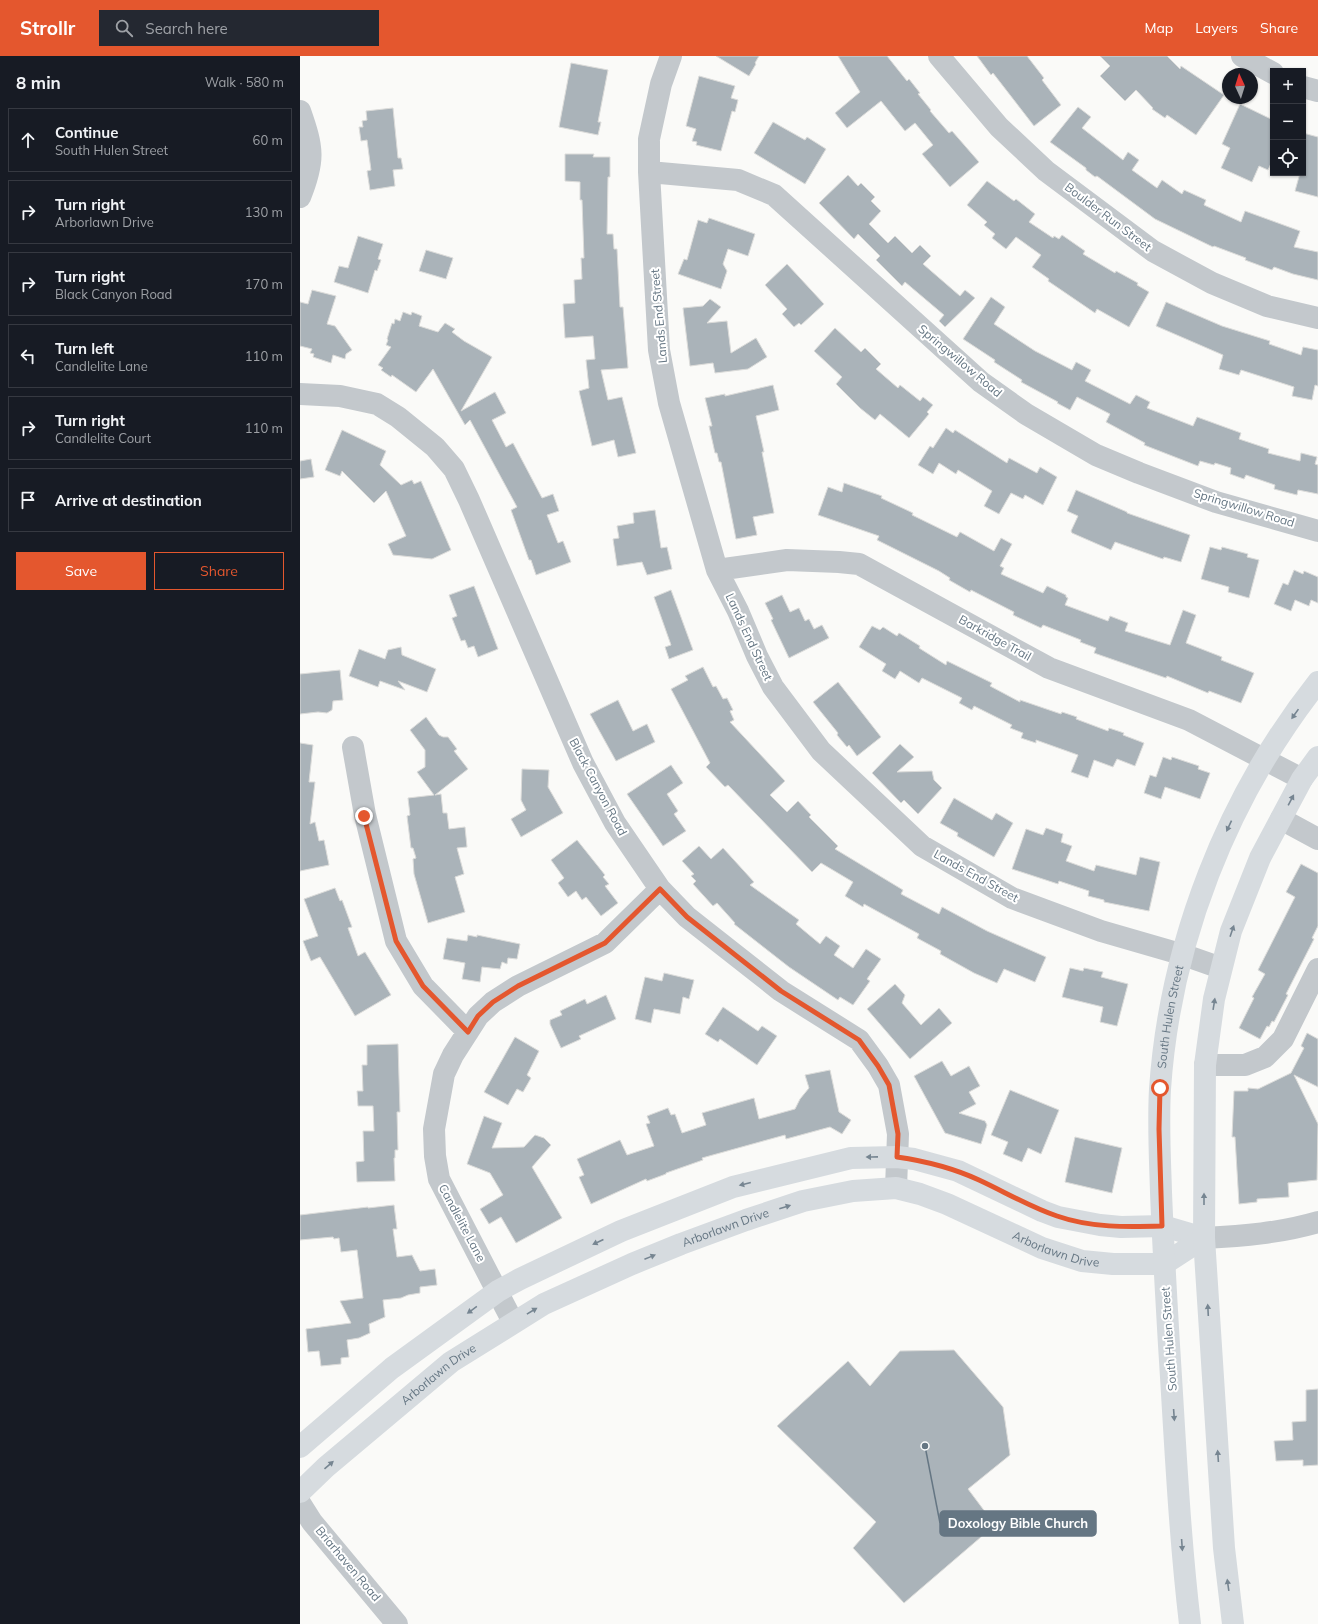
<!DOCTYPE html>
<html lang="en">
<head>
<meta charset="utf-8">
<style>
  :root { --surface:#171b24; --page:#242831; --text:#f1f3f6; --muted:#9ea1a6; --line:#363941; --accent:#e4572e }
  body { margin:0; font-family:Mulish,sans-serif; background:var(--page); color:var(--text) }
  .controls { position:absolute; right:12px; top:12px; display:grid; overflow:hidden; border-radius:0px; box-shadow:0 1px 3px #0004 }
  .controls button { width:36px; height:36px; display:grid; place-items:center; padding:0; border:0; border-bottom:1px solid var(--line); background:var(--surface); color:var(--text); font:20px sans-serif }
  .compass { position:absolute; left:922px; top:12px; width:36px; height:36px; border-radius:50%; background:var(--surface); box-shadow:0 1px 3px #0004; rotate:356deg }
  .stop { position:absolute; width:12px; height:12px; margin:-9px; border:3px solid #e4572e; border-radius:50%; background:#fff }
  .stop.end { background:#e4572e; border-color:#fff; box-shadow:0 1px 4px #0008 }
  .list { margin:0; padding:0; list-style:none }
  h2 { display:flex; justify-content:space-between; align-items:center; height:52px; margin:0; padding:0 16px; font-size:17px }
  h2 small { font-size:13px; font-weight:400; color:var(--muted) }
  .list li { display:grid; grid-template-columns:26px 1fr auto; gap:12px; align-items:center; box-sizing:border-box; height:64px; margin:0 8px 8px; padding:0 8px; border:1px solid var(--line); border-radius:0px }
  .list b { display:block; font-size:15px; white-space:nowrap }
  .list p { margin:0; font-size:13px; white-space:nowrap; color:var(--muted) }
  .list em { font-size:13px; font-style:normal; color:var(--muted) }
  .actions { display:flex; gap:8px; padding:12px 16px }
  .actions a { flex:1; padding:9px 0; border:1px solid var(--accent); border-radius:0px; text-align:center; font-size:14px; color:var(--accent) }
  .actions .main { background:var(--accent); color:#fff }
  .icon { flex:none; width:22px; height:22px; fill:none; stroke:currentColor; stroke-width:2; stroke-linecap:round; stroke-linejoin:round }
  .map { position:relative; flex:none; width:1018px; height:1568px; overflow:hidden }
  header { display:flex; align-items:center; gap:24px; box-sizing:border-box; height:56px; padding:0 20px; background:var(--accent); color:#fff }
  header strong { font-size:19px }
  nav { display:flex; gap:22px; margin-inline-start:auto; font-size:14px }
  .search { width:280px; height:36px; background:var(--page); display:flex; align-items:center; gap:10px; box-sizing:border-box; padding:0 14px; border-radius:0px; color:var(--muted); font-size:15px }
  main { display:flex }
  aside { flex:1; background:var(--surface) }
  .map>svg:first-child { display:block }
  .building { fill:#aab3b9; stroke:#dcdcda }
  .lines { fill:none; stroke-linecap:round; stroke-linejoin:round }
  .minor { stroke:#c3c8cc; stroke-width:22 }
  .major { stroke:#d6dbdf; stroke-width:22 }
  .oneway { fill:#768591 }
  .route { stroke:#e4572e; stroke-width:5 }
  .labels { text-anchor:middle; stroke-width:4; stroke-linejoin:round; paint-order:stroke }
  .street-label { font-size:12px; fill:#657683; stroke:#fff }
  .leader { fill:none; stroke:#657683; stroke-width:1.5 }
  .callout-dot { fill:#657683; stroke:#fff; stroke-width:1.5 }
  .callout { fill:#657683; stroke:#657683; stroke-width:1.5 }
  .callout-label { font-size:13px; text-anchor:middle; font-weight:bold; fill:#fff }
</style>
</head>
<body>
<header>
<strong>Strollr</strong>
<div class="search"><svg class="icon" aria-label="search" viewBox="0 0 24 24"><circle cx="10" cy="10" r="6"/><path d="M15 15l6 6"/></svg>Search here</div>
<nav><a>Map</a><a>Layers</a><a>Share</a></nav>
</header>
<main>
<aside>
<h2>8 min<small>Walk · 580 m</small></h2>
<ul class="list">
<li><svg class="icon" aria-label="ahead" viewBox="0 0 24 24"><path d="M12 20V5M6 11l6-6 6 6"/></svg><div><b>Continue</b><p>South Hulen Street</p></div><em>60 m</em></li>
<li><svg class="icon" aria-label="right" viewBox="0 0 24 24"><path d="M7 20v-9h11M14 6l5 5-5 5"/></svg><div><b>Turn right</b><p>Arborlawn Drive</p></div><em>130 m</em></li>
<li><svg class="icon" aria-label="right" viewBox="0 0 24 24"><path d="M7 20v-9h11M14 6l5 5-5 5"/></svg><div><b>Turn right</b><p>Black Canyon Road</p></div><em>170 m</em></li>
<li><svg class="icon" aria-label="left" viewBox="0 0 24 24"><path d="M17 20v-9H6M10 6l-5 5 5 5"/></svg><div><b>Turn left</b><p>Candlelite Lane</p></div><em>110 m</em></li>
<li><svg class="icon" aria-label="right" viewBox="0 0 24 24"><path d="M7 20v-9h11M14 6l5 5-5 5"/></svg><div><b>Turn right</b><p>Candlelite Court</p></div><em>110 m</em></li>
<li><svg class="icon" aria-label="arrive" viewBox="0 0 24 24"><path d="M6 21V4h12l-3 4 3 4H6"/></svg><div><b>Arrive at destination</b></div></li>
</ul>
<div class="actions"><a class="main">Save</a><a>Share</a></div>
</aside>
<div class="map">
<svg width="1018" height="1568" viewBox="0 0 1018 1568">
  <rect width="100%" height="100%" fill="#fafaf8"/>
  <path class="building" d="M416 0H459L455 7 456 8 449 20Z
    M538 0H587L607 25 609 23 620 37 618 38 631 54 630 55 649 77 652 75 679 106 650 131 622 98 633 89 615 67 605 75 581 45 547 72 535 57 560 36Z
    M677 0H727L744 22 742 24 761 49 734 70 693 17 691 19Z
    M800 0H867L880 13 881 10 924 39 896 79 867 59 865 62 852 53 853 52 836 34 825 45 800 20 810 10Z
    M271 7 308 14 298 66H301L298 79 259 71Z
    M399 20 435 30 431 42 438 44 435 56 432 55 421 95 396 89 397 86 392 85 396 73 386 70Z
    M940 48 973 64V103L968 114 959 110 952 126 921 112 930 92 922 88Z
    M778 51 791 61 782 72 823 104 828 96 839 104 832 114 857 132 862 124 882 138 884 134 906 144 904 149 941 166 945 155 1000 175 994 191 1018 196V224L993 218 974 211 972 214 945 204 946 202 914 190 913 191 855 163 797 120 795 121 786 114V112L750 86Z
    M93 52 98 102H101L103 113 93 114 95 130 70 134 67 115 71 114 67 84 61 85 59 71H63L62 65 67 64 66 55Z
    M473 66 505 84 507 81 526 93 505 128 454 97Z
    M1003 77 1018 81V141L995 135 1000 117H1003Z
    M265 98H294L293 101H310V121H308L307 178H313L314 193H317L320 251H323L328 312 301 314 308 344 322 341 336 397 318 401 314 384 292 390 279 335 289 332 286 304 295 303 293 280 265 282 263 248 275 247 274 224 282 223 281 202H284L282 144H280V126L265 125Z
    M548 119 558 130 561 127 575 141 571 145 581 155 569 168 588 187 595 180 612 197 620 189 631 200 623 208 660 240 665 234 675 242 645 271 639 265 644 259 605 226 602 230 576 204 580 200 558 178 554 183 519 147Z
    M687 125 714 145 716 143 735 158 729 166 753 182 754 180 759 183 762 179 785 195 783 198 815 217 816 215 838 227 837 229 849 236 829 271 797 253 795 257 748 225 749 223 732 211 741 199 716 181 706 193 692 182 695 178 684 169 687 166 667 149Z
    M409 162 455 178 448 200 428 193 423 208 427 215 421 233 378 218 384 203 387 204 398 164 407 167Z
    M58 180 83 188 78 203 81 204 77 215 75 214 68 237 34 226 39 210 48 212Z
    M126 194 153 202 146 223 119 215Z
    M487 208 524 248 501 269 499 267 494 271 482 258 487 253 465 229Z
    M12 234 36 240 27 268 35 270 52 294 46 298 45 303 33 299 31 307 13 301 14 298 10 297 12 293 0 290V246L8 248Z
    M691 241 705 251 694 268 735 295 772 314 776 306 791 314 785 325 830 348 836 339 850 346 847 352 893 370 897 361 941 377 939 383 969 393 968 397 1000 405 1001 397 1017 401 1015 408 1018 409V438L998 434 997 439 974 433 975 429 946 419 944 423 930 418 931 412 915 407 914 409 900 405 898 410 844 389 845 387 806 366 810 358 777 341 770 354 757 347 758 346 721 326 722 324 694 306 695 304 663 283Z
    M410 243 421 251 407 267 427 265 431 297 456 282 467 301 448 313 415 317 413 307 390 310 383 252 403 250Z
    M866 246 922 270 970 285 969 288 1001 299 1003 291 1018 294V330L1015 329 1012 344 992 340 994 331 941 314 939 319 919 313 923 299 856 270Z
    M103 256 111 259 112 256 122 260 119 270 138 276 145 267 155 273 152 276 164 285 192 301 161 355 195 336 206 357 192 364 206 391 213 387 242 442 253 438 259 455 247 459 258 487 263 485 271 506 236 519 231 504H229L211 454 217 451 170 364 165 369 133 313 116 336 92 319 91 321 81 314 83 312 78 309 91 291 86 289 88 284 87 283 92 267 94 268 95 263 100 265Z
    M535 272 561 296 565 292 581 308 576 313 598 332 600 329 620 345 623 341 633 349 627 356 629 358 609 382 580 358 575 364 560 352 536 328 542 321 514 295Z
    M473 329 479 354 456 360 464 396H462L474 457 453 461 457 479 436 483 421 406H419L417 397H415L409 370H412L405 342 425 338V340Z
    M646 372 653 377 655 374 707 407 709 402 737 417 740 411 757 421 743 449 725 439 723 443 711 437 699 458 684 450 692 435 658 414 656 418 639 407 633 418 618 409 630 390 633 392Z
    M42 374 86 395 80 409 101 429 112 424 114 428 121 425 151 494 132 503 93 499 88 488 106 480 86 435 74 447 42 415 40 420 25 414Z
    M11 403 14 421 0 423V405Z
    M544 427 582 440 581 442 613 457 612 459 657 481 660 476 694 495 701 482 712 488 700 510 704 512 701 518 743 537 747 530 766 539V541L768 542 765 549 808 565 810 560 828 567 825 575 870 589 883 554 896 559 886 587 922 601 921 604 954 617 941 647 909 635 908 637 867 620 866 622 794 597 796 592 780 586 781 584 743 569 741 572 713 559 714 556 671 534 670 536 649 524 650 522 639 515 577 484 579 480 518 459 528 431 542 436Z
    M776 434 827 456V457L890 479 881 506 864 501 863 503 815 486 811 494 772 477 771 475 778 460 767 455Z
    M355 454 361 492 367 491 372 513 347 519 342 506 317 510 313 483 319 482 317 470 334 467 333 457Z
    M910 491 921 494 922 491 948 498 947 501 959 504 949 542 928 536 929 531 901 523Z
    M994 514 1003 518 1004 515 1018 521V547L1011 544 1009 550 995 544 991 555 974 548 983 527 988 529Z
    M174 530 198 593 178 601 174 590 168 592 165 584 161 585 152 562 157 560 149 539Z
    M371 534 393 594 369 603 365 591 371 589 354 541Z
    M482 539 490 556 499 552 505 565 509 563 514 573 522 569 529 582 489 602 471 564 473 563 465 547Z
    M572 570 580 574 583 571 597 580 599 577 620 590 619 592 646 609 647 605 692 627 690 630 720 646V644L761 658 762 656 777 661 776 663 808 675 809 672 824 677 823 679 844 687 835 710 817 703 813 711 794 704 788 722 771 716 778 699 736 684V687L721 682 723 677 710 672 712 669 674 650 672 654 659 647 662 642 622 622 619 627 600 615 595 623 582 615 586 608 559 591Z
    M101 591 102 599 136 613 127 636 98 625 105 634 80 625 78 631 49 620 59 593 85 603 88 594Z
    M403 611 413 631 416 630 423 643 427 642 433 654 430 655 434 664 430 666 485 725 470 739 487 756 498 745 511 759 509 761 538 790 535 793 603 834 601 838 639 858 642 851 687 875 746 901 735 926 704 913 697 927 674 917 640 898 641 895 617 882 619 878 564 848 563 851 545 840 553 826 521 807 512 816 428 729 425 731 406 711 410 707 371 633 388 624 385 620Z
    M40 614 43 644 33 645 32 654 27 657 18 656 0 658V618Z
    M538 626 581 681 557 700 549 689 547 691 537 679 538 677 513 646Z
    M318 644 333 675 347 668 355 686 316 705 290 658Z
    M126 661 139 679 143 681H148L157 693 154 695 168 713 135 739 141 738 143 757H147L149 773 165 771 167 791 157 792 164 818 155 821 165 856 128 867 114 818 113 803 116 802 113 792H111L107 760 110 759 108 742 134 739 117 716 125 711V694L110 674Z
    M0 687 13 689 9 726H15L10 768 15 766 19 785 24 784 29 809 0 815Z
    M600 688 614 701 597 716 632 715 634 724 642 732 618 758 604 744 601 747 572 717Z
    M863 701 871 704 872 701 899 710 898 713 910 717 900 743 865 731 861 743 844 737 850 719 856 721Z
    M371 709 383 727 367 738 378 755 374 758 386 775 363 790 327 738Z
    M222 713 249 714 248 731 263 757 221 781 211 763 226 754 221 744Z
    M654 742 692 764 696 757 713 767 694 801 657 780 658 777 640 767Z
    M746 772 763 778 761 786 772 790 766 805 794 815 796 809 836 819 840 801 860 806 849 855 804 846V844L788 840 789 835 759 825 758 828 712 813 726 773 743 779Z
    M277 784 305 819 303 821 309 828 305 830 318 847 301 860 286 841 282 844 276 835 268 841 258 827 264 822 251 804Z
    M399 790 411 803 423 792 454 826 450 829 499 864 496 868 520 888 526 880 540 890 534 899 553 912 566 893 581 903 567 923 570 925 553 949 540 941 538 944 489 911 434 868 435 867 417 847 413 850 393 828 396 825 391 820 394 818 382 805Z
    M1001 808 1018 817V870L1012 882 1014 883 986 938 988 939 974 966 972 965 969 971 967 970 960 983 939 972 954 942 952 941 965 918 958 914 995 841 986 836Z
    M35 832 40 845 42 844 52 871 48 872 58 900 65 896 91 939 55 960 20 901 11 905 3 885 18 880 4 843Z
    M168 879 177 881V879L220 888 217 903 208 902 207 908 202 906 200 913 182 911 180 926 162 923 165 907 143 903 147 882 167 885Z
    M770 912 783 915 784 912 803 916 801 921 828 928 817 970 800 966 803 951 762 941Z
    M364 917 394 924 389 943 383 941 380 958 354 953 351 967 335 963 345 921 362 925Z
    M595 928 605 939 602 947 621 969 639 952 652 967 610 1003 567 953Z
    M306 939 316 963 279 980 281 983 261 992 250 968V964L262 959 260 955 285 943 287 948Z
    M423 951 458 975 462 970 477 980 457 1009 420 983 418 986 405 978Z
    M1007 977 1018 983V1031L994 1019 1018 1068 1017 1124 988 1127 989 1141 957 1143V1146L939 1148 935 1081H932L934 1035H948V1032L958 1033 991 1017 1004 992 1001 990Z
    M215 981 239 995 227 1019 231 1022 223 1036 217 1033 208 1049 184 1036Z
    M98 988 100 1056H97L98 1094H95V1102H94L95 1125 57 1126 56 1106 64 1105 63 1075H74L73 1050H58L57 1035H63L62 1009H67V989Z
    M642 1005 651 1020 669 1010 680 1030 669 1036 676 1048 659 1057 685 1065 687 1069 681 1088 645 1077 614 1020Z
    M530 1014 539 1056 551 1064 542 1078 530 1071 486 1083 485 1079 402 1102 403 1104 366 1117V1118L347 1125 346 1123 291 1148 279 1121 284 1119 277 1103 320 1084 327 1099 354 1090 346 1068 350 1067 347 1060 368 1052 371 1059 375 1058 382 1077 406 1069 402 1057 454 1042 459 1063 495 1053 500 1043 509 1032 505 1019Z
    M710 1034 759 1054 741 1098 728 1092 722 1106 703 1098 708 1086 691 1079Z
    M184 1060 202 1067 192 1092 224 1091 235 1079 244 1082 251 1089 232 1111 262 1162 216 1187 201 1161 189 1168 180 1153 203 1139 190 1117 167 1108Z
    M775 1081 822 1092 812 1137 765 1126Z
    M94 1149 97 1173H93L97 1201 112 1199 120 1215 135 1213 137 1229 120 1231V1237L108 1239 101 1242 83 1244 85 1261 69 1268 70 1277 59 1282 47 1284 49 1301 41 1302V1308L21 1310 19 1295 8 1296 6 1273 51 1267 40 1245 63 1242 57 1194 41 1196 39 1182 34 1183 33 1181 0 1184V1159L68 1151V1152Z
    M654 1294 703 1351 710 1399 668 1433 695 1469 604 1547 553 1492 576 1466 477 1370 548 1305 570 1330 600 1295Z
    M1018 1333V1409L1003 1410V1404L976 1405 974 1385 993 1384 992 1366 1006 1365V1334Z"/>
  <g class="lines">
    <path class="minor" d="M371 0 361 28 349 83V116L359 294 369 347 417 514 438 555 457 600 473 631 521 695 622 790 712 842 801 875 884 899 921 912
      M639 0 699 71 746 115 853 195 912 227 967 250 1018 262
      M942 0 973 17
      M1003 31 1018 35
      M0 55C13 92 15 104 0 141
      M349 116 438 124 474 139 681 326 726 358 796 399 839 417 916 446 1018 475
      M0 338 40 340 77 348 98 361 135 391 154 413 169 444 283 707 315 767 360 833 387 861 481 935 559 984 578 1010 589 1029 598 1078 596 1132
      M417 514 487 504 539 506 559 508 749 612 889 664 1002 723
      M53 691 65 759 96 885 123 930 168 976
      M981 763 1018 783
      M905 1009H945L965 1001 983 983 1018 913
      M904 1182C944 1180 980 1177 1018 1166
      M213 1266 139 1123 135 1100 134 1073 144 1018 153 999 178 960 193 946 218 930 305 887 360 833
      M0 1447 12 1466 97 1568"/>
    <g class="major">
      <path d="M0 1391 92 1312 198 1235 220 1223 321 1175 433 1131 551 1102 597 1101 614 1103 658 1115 742 1155 758 1161 800 1169 821 1171 863 1170 904 1182"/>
      <path id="s1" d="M0 1436 26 1411 151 1306 244 1248 332 1208 381 1188 446 1164 503 1145 553 1135 596 1132 620 1138 647 1148 742 1192 782 1205 813 1208H864L904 1182"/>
      <path id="s2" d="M890 1568C879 1475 875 1382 869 1289 866 1238 863 1187 861 1136 860 1102 858 1068 860 1033 870 887 927 741 1018 626"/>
      <path d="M933 1568 924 1492 904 1182 905 1009 914 943 931 875 960 802 1002 723 1018 701"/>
    </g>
  </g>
  <defs><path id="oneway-solid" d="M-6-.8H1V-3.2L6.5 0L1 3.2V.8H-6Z"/></defs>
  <g class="oneway">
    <use href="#oneway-solid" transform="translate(995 658) rotate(125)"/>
    <use href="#oneway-solid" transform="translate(991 744) rotate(-62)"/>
    <use href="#oneway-solid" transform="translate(929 770) rotate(115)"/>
    <use href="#oneway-solid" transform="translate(932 875) rotate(-71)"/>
    <use href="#oneway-solid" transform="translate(914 948) rotate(-81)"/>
    <use href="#oneway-solid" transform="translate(572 1101) rotate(179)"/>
    <use href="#oneway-solid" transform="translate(445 1128) rotate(166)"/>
    <use href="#oneway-solid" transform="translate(904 1143) rotate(-90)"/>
    <use href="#oneway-solid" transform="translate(485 1151) rotate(-18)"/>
    <use href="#oneway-solid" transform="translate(298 1186) rotate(155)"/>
    <use href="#oneway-solid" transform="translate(350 1201) rotate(-22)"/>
    <use href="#oneway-solid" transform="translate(172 1254) rotate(144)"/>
    <use href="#oneway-solid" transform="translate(908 1254) rotate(-93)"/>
    <use href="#oneway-solid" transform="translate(232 1255) rotate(-31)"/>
    <use href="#oneway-solid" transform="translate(874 1359) rotate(86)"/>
    <use href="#oneway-solid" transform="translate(918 1400) rotate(-94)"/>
    <use href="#oneway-solid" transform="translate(29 1409) rotate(-41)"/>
    <use href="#oneway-solid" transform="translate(882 1489) rotate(86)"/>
    <use href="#oneway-solid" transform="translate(928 1529) rotate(-98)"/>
  </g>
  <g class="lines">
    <path class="route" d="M64 760 96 885 123 930 168 976 178 960 193 946 218 930 305 887 360 833 387 861 481 935 559 984 578 1010 589 1029 598 1078 597 1101C625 1105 653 1112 679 1124 705 1136 730 1151 757 1160 791 1172 827 1171 862 1170L859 1073 860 1032"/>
  </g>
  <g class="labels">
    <g class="street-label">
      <text transform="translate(808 161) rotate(37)" y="4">Boulder Run Street</text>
      <text transform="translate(359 260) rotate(-95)" y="4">Lands End Street</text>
      <text transform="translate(660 305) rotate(40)" y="4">Springwillow Road</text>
      <text transform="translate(944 452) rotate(17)" y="4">Springwillow Road</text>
      <text transform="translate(449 581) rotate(65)" y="4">Lands End Street</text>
      <text transform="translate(695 582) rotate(29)" y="4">Barkridge Trail</text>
      <text transform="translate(298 731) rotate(62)" y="4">Black Canyon Road</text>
      <text transform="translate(676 820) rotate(29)" y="4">Lands End Street</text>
      <text dy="4" stroke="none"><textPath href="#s2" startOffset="609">South Hulen Street</textPath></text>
      <text transform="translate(162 1167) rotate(62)" y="4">Candlelite Lane</text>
      <text dy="4" stroke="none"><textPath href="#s1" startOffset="506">Arborlawn Drive</textPath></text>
      <text dy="4" stroke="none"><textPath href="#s1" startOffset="854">Arborlawn Drive</textPath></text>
      <text transform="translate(869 1283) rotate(-94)" y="4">South Hulen Street</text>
      <text dy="4" stroke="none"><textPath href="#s1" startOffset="182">Arborlawn Drive</textPath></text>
      <text transform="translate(48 1508) rotate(50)" y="4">Briarhaven Road</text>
    </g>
  </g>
  <path class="leader" d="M625 1390L640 1467"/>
  <circle class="callout-dot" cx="625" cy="1390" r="4"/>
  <rect class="callout" x="640" y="1455" width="156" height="25" rx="4"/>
  <g class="callout-label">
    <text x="718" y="1472">Doxology Bible Church</text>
  </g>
</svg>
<div class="controls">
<button>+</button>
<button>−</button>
<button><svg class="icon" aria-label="locate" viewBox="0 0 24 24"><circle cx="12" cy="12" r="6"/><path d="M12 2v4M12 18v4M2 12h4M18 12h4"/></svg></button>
</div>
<svg class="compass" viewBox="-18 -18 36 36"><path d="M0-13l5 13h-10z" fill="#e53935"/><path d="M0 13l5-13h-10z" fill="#9ea1a6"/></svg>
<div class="stop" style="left:860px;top:1032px"></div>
<div class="stop end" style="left:64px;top:760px"></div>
</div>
</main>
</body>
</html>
